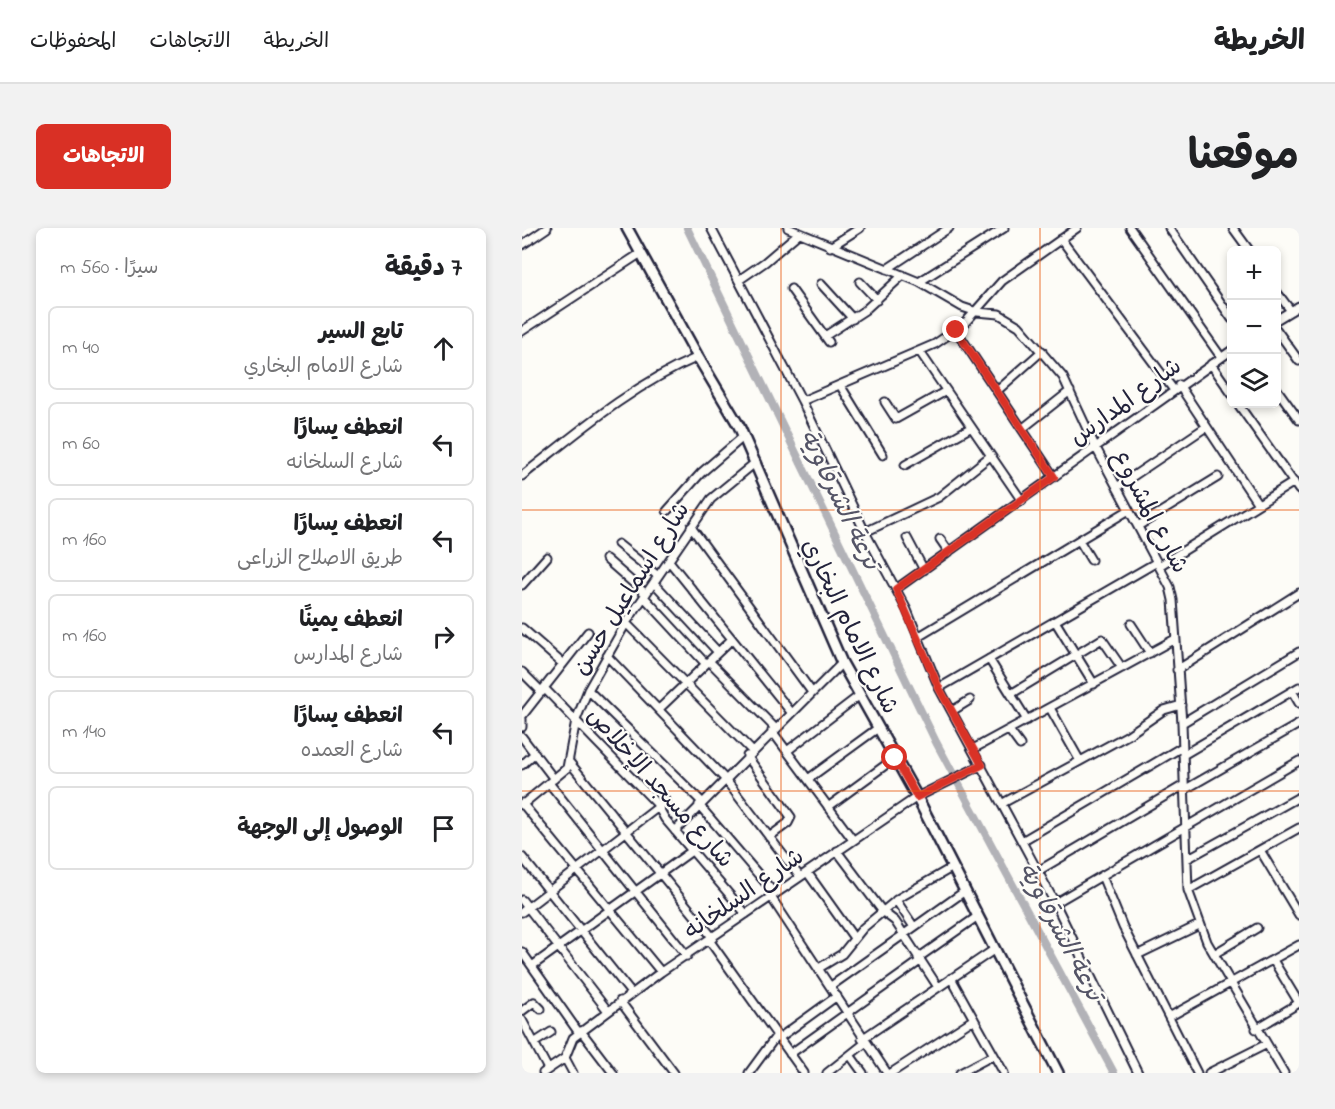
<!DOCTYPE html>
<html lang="ar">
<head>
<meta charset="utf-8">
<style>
  :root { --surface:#fff; --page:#f2f2f2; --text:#202124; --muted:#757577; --line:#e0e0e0; --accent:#d93025 }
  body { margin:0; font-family:"Indie Flower","Playpen Sans Arabic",sans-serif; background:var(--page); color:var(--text); direction:rtl }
  .controls { position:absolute; right:18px; top:18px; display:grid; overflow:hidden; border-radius:9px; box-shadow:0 3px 9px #0003 }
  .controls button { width:54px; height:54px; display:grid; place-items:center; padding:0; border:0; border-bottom:2px solid var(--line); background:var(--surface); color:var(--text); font:30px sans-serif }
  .stop { position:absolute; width:18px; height:18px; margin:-14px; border:4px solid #d93025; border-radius:50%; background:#fff }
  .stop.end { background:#d93025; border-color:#fff; box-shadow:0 2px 6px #0008 }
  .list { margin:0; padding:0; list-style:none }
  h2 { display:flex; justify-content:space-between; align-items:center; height:78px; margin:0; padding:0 24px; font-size:26px }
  h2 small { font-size:20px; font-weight:400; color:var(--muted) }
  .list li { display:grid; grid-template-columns:39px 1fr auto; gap:18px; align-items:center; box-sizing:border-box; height:84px; margin:0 12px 12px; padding:0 12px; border:2px solid var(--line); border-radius:9px }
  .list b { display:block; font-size:22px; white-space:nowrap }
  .list p { margin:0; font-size:20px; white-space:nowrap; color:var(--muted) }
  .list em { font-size:20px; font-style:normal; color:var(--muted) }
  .icon { flex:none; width:33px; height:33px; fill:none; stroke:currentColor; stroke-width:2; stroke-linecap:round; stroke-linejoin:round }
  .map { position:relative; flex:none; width:777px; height:845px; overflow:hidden; direction:ltr; border-radius:9px }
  header { display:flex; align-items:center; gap:36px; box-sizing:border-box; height:84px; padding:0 30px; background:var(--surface); border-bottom:2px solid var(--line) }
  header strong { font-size:28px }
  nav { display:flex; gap:33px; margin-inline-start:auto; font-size:21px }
  .intro { display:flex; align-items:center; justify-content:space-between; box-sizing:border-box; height:144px; padding:0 36px }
  h1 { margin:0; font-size:42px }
  .button { padding:15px 27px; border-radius:9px; background:var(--accent); color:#fff; font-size:21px; font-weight:700 }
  main { display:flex; gap:36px; padding:0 36px }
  aside { flex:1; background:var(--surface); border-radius:9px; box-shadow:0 3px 9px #0003 }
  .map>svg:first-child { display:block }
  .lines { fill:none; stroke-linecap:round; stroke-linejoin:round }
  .canal { stroke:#b2b2b7; stroke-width:8 }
  .street-casing { stroke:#22223b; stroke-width:11 }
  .secondary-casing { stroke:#22223b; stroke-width:14 }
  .street { stroke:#fdfcf7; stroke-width:7 }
  .secondary { stroke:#fdfcf7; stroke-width:9 }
  .route { stroke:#d93025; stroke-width:8 }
  .grid { fill:none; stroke:#e8590c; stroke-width:1.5; stroke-opacity:0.55 }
  .labels { text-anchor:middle; stroke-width:4.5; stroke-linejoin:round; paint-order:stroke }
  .street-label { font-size:24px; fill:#22223b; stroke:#fdfcf7 }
  .water-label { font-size:26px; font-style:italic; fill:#545466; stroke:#fdfcf7 }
</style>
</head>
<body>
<header>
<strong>الخريطة</strong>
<nav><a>الخريطة</a><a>الاتجاهات</a><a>المحفوظات</a></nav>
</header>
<div class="intro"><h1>موقعنا</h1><a class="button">الاتجاهات</a></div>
<main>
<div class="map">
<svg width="777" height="845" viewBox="0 0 777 845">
  <rect width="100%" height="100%" fill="#fdfcf7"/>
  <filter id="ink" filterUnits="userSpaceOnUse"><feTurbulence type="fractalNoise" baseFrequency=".0167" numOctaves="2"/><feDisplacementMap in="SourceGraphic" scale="12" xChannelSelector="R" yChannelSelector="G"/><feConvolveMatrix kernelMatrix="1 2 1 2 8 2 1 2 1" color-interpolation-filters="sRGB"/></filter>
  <g filter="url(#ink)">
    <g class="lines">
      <path class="canal" d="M165 0 414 514 592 845"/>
      <g class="street-casing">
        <path id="street" d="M189 0 280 173 343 304 385 382 417 460 533 675 616 845
          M266 0 397 54 440 79 455 84 477 86 497 98 541 149 573 218 648 359 651 372 660 495 666 662 685 714 762 845
          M608 0 699 129
          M647 0 710 91
          M711 0 727 22
          M539 11 651 161
          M0 17 25 0
          M308 19 338 0
          M365 41 427 0
          M217 52 243 34 277 5
          M338 54 355 72
          M397 54 482 0
          M299 56 331 91
          M269 61 307 114
          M754 63 769 83
          M754 92 777 78
          M754 101 777 133
          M434 102 532 249
          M0 103 119 25
          M303 108 343 82 381 47
          M398 124 500 273
          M689 136 710 166
          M318 157 361 227
          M657 157 736 276
          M754 160 777 192
          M475 163 520 123
          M280 173 413 116 442 96 480 53 555 0
          M363 174 374 191 424 163
          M716 176 777 262
          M500 201 548 163
          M383 237 448 200
          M0 248C56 204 110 157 176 129
          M595 259 684 199
          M145 283 179 245 222 208
          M616 298 696 249
          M169 299 289 463
          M343 304 417 269 467 229
          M385 310 402 342
          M418 311 427 324
          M557 312 569 332
          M96 316 136 348
          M84 331 124 366
          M147 333 269 484
          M637 338 772 254
          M132 355 196 424
          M0 357 25 329
          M374 361 710 122
          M122 369 184 436
          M533 393 572 456
          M104 395 230 523
          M609 396 628 425
          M0 400 41 436
          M396 409 607 282
          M85 428 203 551 278 649
          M467 431 505 492
          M187 433 253 500
          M655 442 777 365
          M0 444 20 464
          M22 460 134 575 143 591 224 686
          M417 460 635 334
          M66 462 180 574
          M770 463 777 475
          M489 466 580 411 600 440
          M528 480 558 533
          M137 481 210 411
          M430 483 448 472
          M0 488 66 404
          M0 491V499
          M660 495 777 424
          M487 502 498 517
          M250 503 331 612
          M0 509 32 551
          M451 521 653 411
          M265 523 338 467
          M661 527 777 459
          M225 528 269 589 266 595 247 609
          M48 535 191 710
          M0 537 13 525
          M286 551 356 500
          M27 555 165 728
          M662 562 777 496
          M0 575 139 744
          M481 575 606 507 642 482 659 477
          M0 577 45 540 54 492 66 462 104 395 189 271 234 234
          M177 577 253 666
          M306 579 373 530
          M153 603 320 435
          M500 613 660 519
          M738 622 777 687
          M315 623 361 684 373 693 416 759
          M0 629 109 765
          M665 631 777 569
          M516 643 662 557
          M285 644 332 710
          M580 648 601 699 675 845
          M666 662 777 600
          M249 669 365 845
          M0 672 86 783
          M374 672 392 699
          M533 675 777 533
          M0 684 144 573
          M187 712 282 845
          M0 724 57 805
          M692 726 735 700
          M615 727 677 697
          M396 730 456 688
          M751 732 777 775
          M10 738 171 622
          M297 740 320 726 341 700 377 670 431 639
          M429 750 482 845
          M309 758 443 663
          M98 773 152 845
          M0 783 12 774 19 781
          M647 789 777 717
          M0 792 26 841
          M734 801 777 775
          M59 803 91 845
          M257 810 315 768
          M340 811 473 721
          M12 815 29 804
          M268 826 398 733
          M328 827 341 845
          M43 830 51 845
          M21 845 43 830 51 810 139 744 395 569 460 537
          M227 845 255 807
          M305 845 343 815
          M369 845 452 791
          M438 845 472 827
          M687 845 743 817"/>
      </g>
      <g class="secondary-casing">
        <path id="secondary" d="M105 0 176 129 217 198 320 435 395 569 536 845"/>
      </g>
      <use href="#street" class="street"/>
      <use href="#secondary" class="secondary"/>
    </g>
  </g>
  <g class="lines" filter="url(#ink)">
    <path class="route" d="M373 530 395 569 460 537 417 460 374 361 532 249 434 102"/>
  </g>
  <path class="grid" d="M259 0V845M518 0V845M0 282H777M0 563H777"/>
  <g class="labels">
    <g class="street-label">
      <text transform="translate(603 173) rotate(-36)" y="8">شارع المدارس</text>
      <text transform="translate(629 283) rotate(62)" y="8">شارع المشروع</text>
      <text transform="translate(108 360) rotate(-58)" y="8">شارع اسماعيل حسن</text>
      <text transform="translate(329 398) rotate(64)" y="8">شارع الامام البخاري</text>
      <text transform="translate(139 559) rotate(48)" y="8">شارع مسجد الإخلاص</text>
      <text transform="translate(221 665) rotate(-35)" y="8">شارع السلخانه</text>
    </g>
    <g class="water-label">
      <text transform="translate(319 271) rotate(64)" y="9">ترعة الشرقاوية</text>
      <text transform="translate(540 703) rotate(62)" y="9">ترعة الشرقاوية</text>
    </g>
  </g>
</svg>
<div class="controls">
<button>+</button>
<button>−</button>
<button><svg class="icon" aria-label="layers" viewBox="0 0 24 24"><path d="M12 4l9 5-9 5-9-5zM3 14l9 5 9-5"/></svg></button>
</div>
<div class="stop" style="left:373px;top:530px"></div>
<div class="stop end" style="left:434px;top:102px"></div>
</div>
<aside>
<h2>7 دقيقة<small>سيرًا · 560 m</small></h2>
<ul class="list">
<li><svg class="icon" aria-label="ahead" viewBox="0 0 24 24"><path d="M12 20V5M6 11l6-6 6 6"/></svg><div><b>تابع السير</b><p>شارع الامام البخاري</p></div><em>40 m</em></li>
<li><svg class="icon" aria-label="left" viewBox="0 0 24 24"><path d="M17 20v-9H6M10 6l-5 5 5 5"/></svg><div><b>انعطف يسارًا</b><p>شارع السلخانه</p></div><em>60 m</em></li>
<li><svg class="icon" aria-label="left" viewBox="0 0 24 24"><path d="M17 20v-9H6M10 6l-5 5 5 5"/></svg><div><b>انعطف يسارًا</b><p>طريق الاصلاح الزراعى</p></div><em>160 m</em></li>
<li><svg class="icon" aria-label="right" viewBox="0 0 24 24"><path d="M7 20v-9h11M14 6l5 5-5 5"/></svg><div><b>انعطف يمينًا</b><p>شارع المدارس</p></div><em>160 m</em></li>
<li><svg class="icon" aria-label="left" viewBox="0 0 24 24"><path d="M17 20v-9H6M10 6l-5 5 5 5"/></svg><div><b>انعطف يسارًا</b><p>شارع العمده</p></div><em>140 m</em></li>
<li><svg class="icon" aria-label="arrive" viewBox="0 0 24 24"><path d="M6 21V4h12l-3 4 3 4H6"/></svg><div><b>الوصول إلى الوجهة</b></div></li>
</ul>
</aside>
</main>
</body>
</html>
